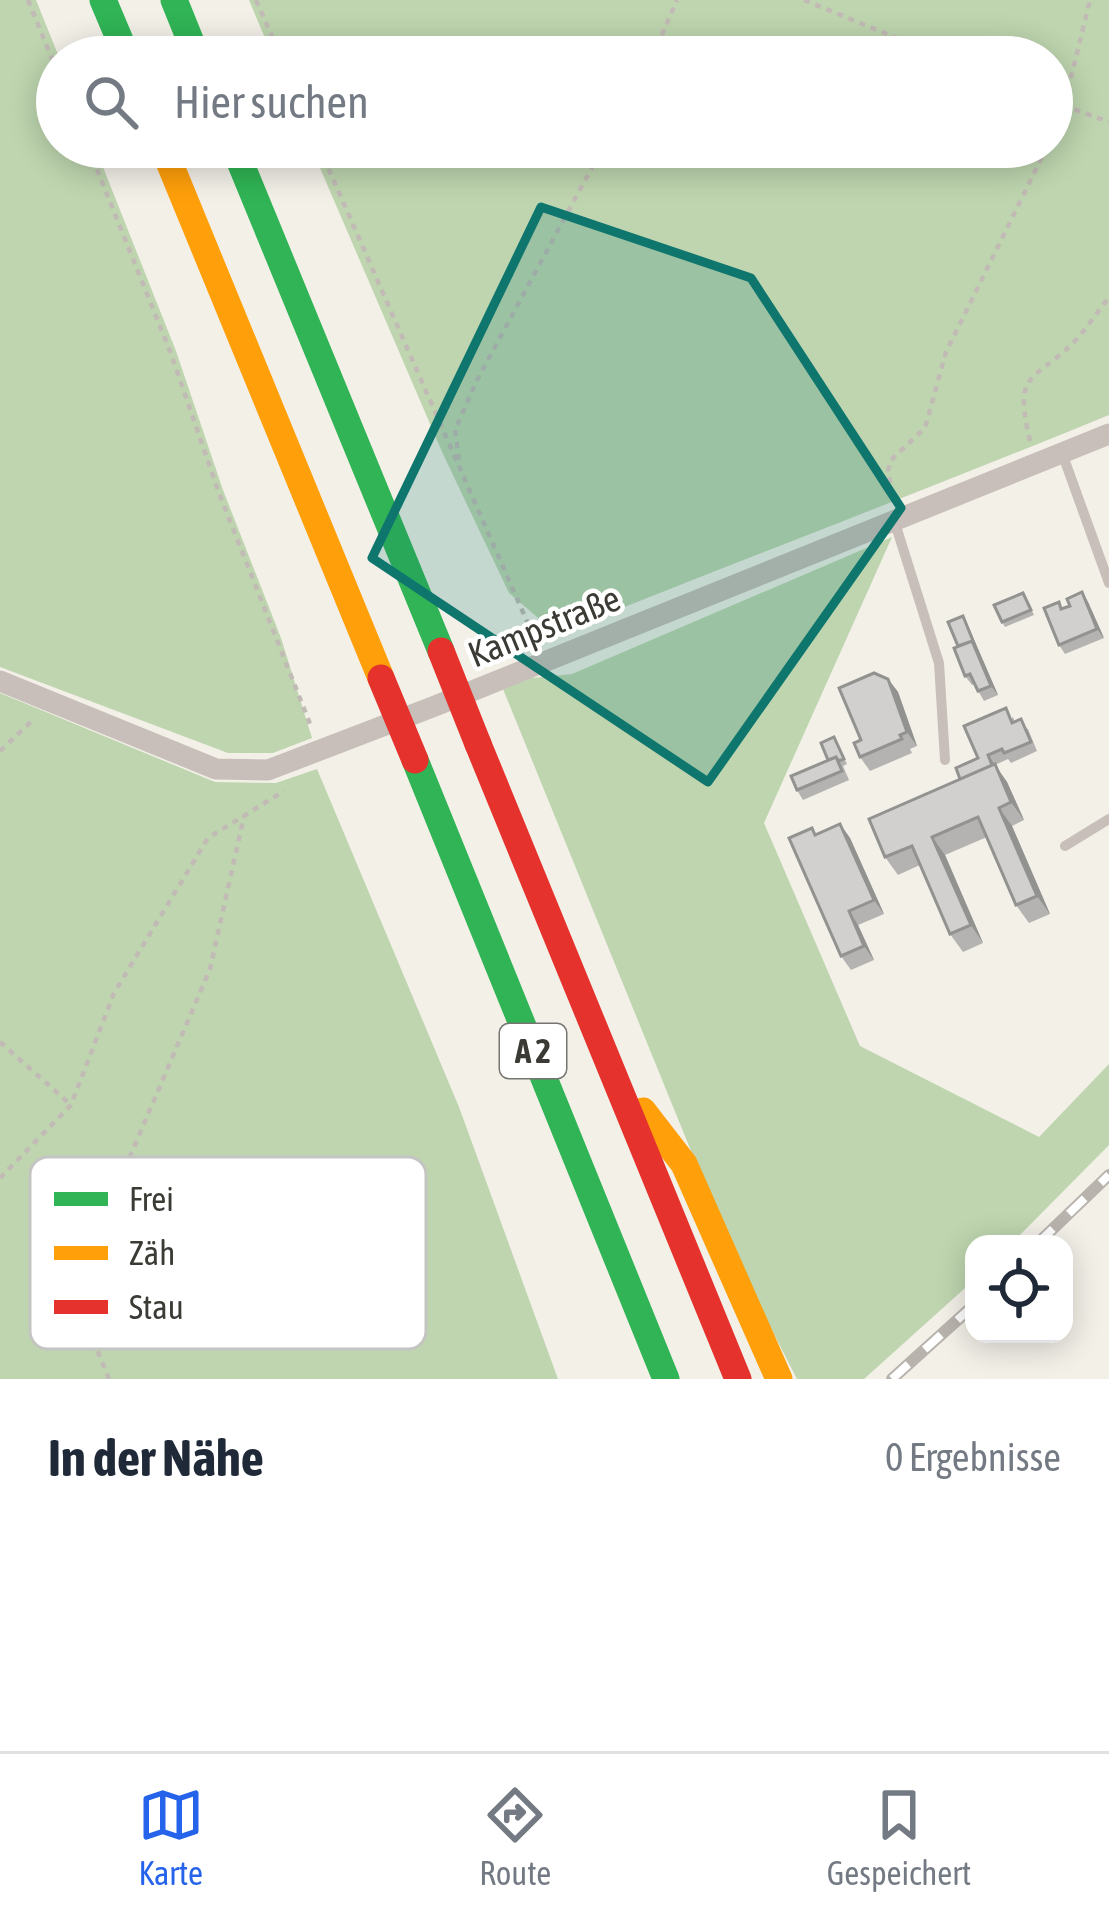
<!DOCTYPE html>
<html lang="de">
<head>
<meta charset="utf-8">
<style>
  :root { --surface:#fff; --page:#f2f2f3; --text:#1f2937; --muted:#747a83; --line:#e0e1e3; --accent:#2563eb }
  body { margin:0; font-family:"Asap Condensed",sans-serif; background:var(--page); color:var(--text) }
  .controls { position:absolute; right:36px; bottom:36px; display:grid; overflow:hidden; border-radius:24px; box-shadow:0 6px 30px #0003 }
  .controls button { width:108px; height:108px; display:grid; place-items:center; padding:0; border:0; border-bottom:3px solid var(--line); background:var(--surface); color:var(--text); font:60px sans-serif }
  .list { margin:0; padding:0; list-style:none }
  h2 { display:flex; justify-content:space-between; align-items:center; height:156px; margin:0; padding:0 48px; font-size:51px }
  h2 small { font-size:39px; font-weight:400; color:var(--muted) }
  .icon { flex:none; width:66px; height:66px; fill:none; stroke:currentColor; stroke-width:2; stroke-linecap:round; stroke-linejoin:round }
  .map { position:relative; flex:none; width:1109px; height:1379px; overflow:hidden }
  .search { position:absolute; background:var(--surface); box-shadow:0 6px 30px #0003; left:36px; right:36px; top:36px; height:132px; display:flex; align-items:center; gap:30px; box-sizing:border-box; padding:0 42px; border-radius:66px; color:var(--muted); font-size:45px }
  .sheet { height:372px; background:var(--surface) }
  nav { display:flex; justify-content:space-around; align-items:center; box-sizing:border-box; height:168px; border-top:3px solid var(--line); background:var(--surface); font-size:33px; color:var(--muted) }
  nav a { display:grid; justify-items:center; gap:6px }
  nav .on { color:var(--accent) }
  .map>svg:first-child { display:block }
  .forest { fill:#bed5af }
  .lines { fill:none; stroke-linecap:round; stroke-linejoin:round }
  .path { stroke:#c1bab5; stroke-width:4.5; stroke-dasharray:6 6; stroke-linecap:butt }
  .lane { stroke:#c8beba; stroke-width:10 }
  .street { stroke:#c8beba; stroke-width:21 }
  .fast { stroke:#30b455; stroke-width:27 }
  .slow { stroke:#ff9f0a; stroke-width:27 }
  .jam { stroke:#e5322d; stroke-width:27 }
  .rail-casing { stroke:#b8b3ad; stroke-width:12 }
  .rail { stroke:#fff; stroke-width:8; stroke-dasharray:22; stroke-linecap:butt }
  .jam-bridge { stroke:#e5322d; stroke-width:27 }
  .wall { fill:#b4b3b1 }
  .shaded-wall { fill:#929290 }
  .building { fill:#d1d0ce; stroke:#929290; stroke-width:3 }
  .marked { fill:#0f766e; fill-opacity:0.2; stroke:#0f766e; stroke-width:9; stroke-linejoin:round }
  .labels { text-anchor:middle; stroke-width:9; stroke-linejoin:round; paint-order:stroke }
  .shield { fill:#fff; stroke:#767571; stroke-width:3 }
  .shield-label { font-size:33px; font-weight:bold; fill:#3b3a34 }
  .street-label { font-size:36px; fill:#3b3a34; stroke:#fff }
  .key { fill:#fff; stroke:#c4c4c2; stroke-width:3 }
  .key-label { font-size:33px; fill:#3b3a34 }
</style>
</head>
<body>
<div class="map">
<svg width="1109" height="1379" viewBox="0 0 1109 1379">
  <rect width="100%" height="100%" fill="#f3f0e8"/>
  <path class="forest" d="M0 0H36L59 57 57 147H95L176 351 223 490 281 638 312 738 273 753H228L0 667Z
    M249 0H1109V415C926 490 741 560 557 634L509 593 443 454 311 147H1052V57H273Z
    M892 537 764 823 860 1046 1039 1137 1109 1064V1145L1011 1244H974V1280L864 1379H797L733 1254 503 689 532 678 572 674Z
    M0 693 215 782 276 783 317 769 459 1107 558 1379H0Z"/>
  <g class="lines">
    <path class="path" d="M28 0 57 71
      M256 0 281 57
      M804 0 943 57
      M652 57 677 0
      M1052 101 1109 122
      M1052 135 1064 106 1090 0
      M88 147 170 351 219 493 312 729
      M319 147 536 642
      M1030 441C1014 371 1030 384 1072 344 1086 330 1097 312 1109 297
      M459 460 455 430 476 382 603 147
      M892 495 888 471 891 460 925 428 946 352 1047 147
      M0 751 35 718
      M0 1042 71 1105
      M0 1178 71 1105 114 993 208 838 284 791
      M109 1379 73 1290 210 969 244 816"/>
    <path class="lane" d="M1062 453 1109 583
      M895 523 939 663 945 760
      M1065 846 1109 819"/>
    <path class="street" d="M0 681 216 769 268 770 435 706 1109 434"/>
    <path class="fast" d="M103 0 127 57
      M174 0 197 57
      M234 147 441 651
      M415 760 666 1379"/>
    <path class="slow" d="M163 147 381 678
      M643 1111 684 1164 779 1379"/>
    <path class="jam" d="M478 744 738 1379"/>
    <g class="rail-casing">
      <path id="rail" d="M1037 1244 1109 1175
        M892 1379 974 1305"/>
    </g>
    <use href="#rail" class="rail"/>
    <path class="jam-bridge" d="M441 651 478 744
      M381 678 415 760"/>
  </g>
  <path class="wall" d="M1082 592 1088 602 1104 638 1065 654 1059 645 1063 608 1070 606Z
    M1023 593 1034 615 1005 627 1002 622Z
    M966 621 998 695 984 701 974 684 972 685 965 676 958 646Z
    M888 679 898 692 917 746 910 749 912 753 870 771 860 757 861 740Z
    M1013 717 1015 722 1028 729 1037 751 1011 763 1008 759 995 765 1007 782 1024 820 1012 826 1050 914 1029 923 1016 905 987 837 945 855 983 943 963 952 950 934 920 865 898 875 885 857 960 779Z
    M834 737 847 764 843 766 849 780 803 800 797 790 828 760Z
    M840 824 850 838 884 914 858 925 874 960 851 970 841 956 812 828 816 834Z"/>
  <path class="shaded-wall" d="M1082 592 1088 602 1104 638 1097 629Z
    M963 616 966 621 998 695 991 686Z
    M888 679 898 692 917 746 907 732Z
    M988 755 1007 782 1024 820 1011 802Z
    M999 808 1012 826 1050 914 1037 896Z
    M840 824 850 838 884 914 874 900Z
    M932 837 945 855 983 943 971 925Z
    M849 911 858 925 874 960 864 946Z"/>
  <path class="building" d="M1082 592 1097 629 1059 645 1044 608 1059 602 1061 609 1070 606 1067 599Z
    M1023 593 1031 610 1002 622 994 605Z
    M963 616 975 646 972 641 958 646 948 622Z
    M972 641 991 686 978 691 970 674 965 676 954 648Z
    M874 673 888 679 907 732 900 735 902 739 860 757 854 743 861 740 839 688Z
    M1006 708 1012 723 1021 719 1031 742 1004 753 1002 749 988 755 992 765 960 779 956 768 978 758 964 726Z
    M834 737 844 759 839 761 836 757 828 760 821 743Z
    M836 757 842 771 797 790 791 776Z
    M995 764 1011 802 999 808 1037 896 1016 905 978 817 932 837 971 925 950 934 912 846 885 857 869 819Z
    M840 824 874 900 849 911 864 946 841 956 789 838 812 828 815 835Z"/>
  <path class="marked" d="M541 207 751 278 901 508 708 782 372 558Z"/>
  <g class="labels">
    <rect class="shield" x="500" y="1024" width="66" height="54" rx="9"/>
    <g class="shield-label">
      <text x="533" y="1063">A 2</text>
    </g>
    <g class="street-label">
      <text transform="translate(544 626) rotate(-22)" y="13">Kampstraße</text>
    </g>
  </g>
  <rect x="30" y="1157" width="396" height="192" rx="18" class="key"/>
  <rect x="54" y="1192" width="54" height="14" fill="#30b455"/>
  <rect x="54" y="1246" width="54" height="14" fill="#ff9f0a"/>
  <rect x="54" y="1300" width="54" height="14" fill="#e5322d"/>
  <g class="key-label">
    <text x="129" y="1211">Frei</text>
    <text x="129" y="1265">Zäh</text>
    <text x="129" y="1319">Stau</text>
  </g>
</svg>
<div class="controls">
<button><svg class="icon" aria-label="locate" viewBox="0 0 24 24"><circle cx="12" cy="12" r="6"/><path d="M12 2v4M12 18v4M2 12h4M18 12h4"/></svg></button>
</div>
<div class="search"><svg class="icon" aria-label="search" viewBox="0 0 24 24"><circle cx="10" cy="10" r="6"/><path d="M15 15l6 6"/></svg>Hier suchen</div>
</div>
<section class="sheet">
<h2>In der Nähe<small>0 Ergebnisse</small></h2>
<ul class="list">
</ul>
</section>
<nav>
<a class="on"><svg class="icon" aria-label="map" viewBox="0 0 24 24"><path d="M3 6l6-2 6 2 6-2v14l-6 2-6-2-6 2zM9 4v14M15 6v14"/></svg>Karte</a>
<a><svg class="icon" aria-label="directions" viewBox="0 0 24 24"><path d="M12 3l9 9-9 9-9-9zM9 14v-3h6M13 9l2 2-2 2"/></svg>Route</a>
<a><svg class="icon" aria-label="saved" viewBox="0 0 24 24"><path d="M7 4h10v16l-5-4-5 4z"/></svg>Gespeichert</a>
</nav>
</body>
</html>
